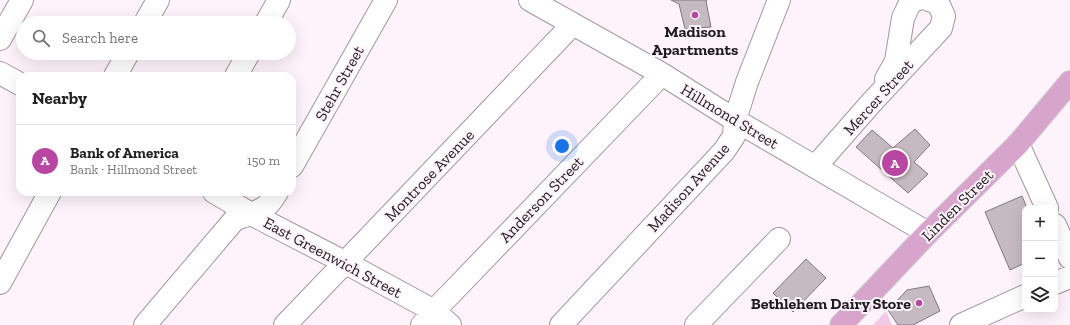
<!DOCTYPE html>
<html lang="en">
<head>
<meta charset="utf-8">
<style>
  :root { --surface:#fff; --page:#f6f6f6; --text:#222; --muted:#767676; --line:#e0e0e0; --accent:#b847a2 }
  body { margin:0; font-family:"Zilla Slab",serif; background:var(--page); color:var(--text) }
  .controls { position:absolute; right:12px; bottom:12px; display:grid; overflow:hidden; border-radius:8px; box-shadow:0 4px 16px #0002 }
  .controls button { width:36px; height:36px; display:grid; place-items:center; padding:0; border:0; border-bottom:1px solid var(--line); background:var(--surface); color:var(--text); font:20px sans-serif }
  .you { position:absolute; left:562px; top:146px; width:14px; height:14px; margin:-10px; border:3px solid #fff; border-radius:50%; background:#1a73e8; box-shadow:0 0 0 6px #1a73e833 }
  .badge { display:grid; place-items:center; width:26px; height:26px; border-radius:50%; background:var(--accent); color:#fff; font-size:13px; font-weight:700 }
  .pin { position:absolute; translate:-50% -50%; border:2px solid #fff; box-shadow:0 1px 4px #0006 }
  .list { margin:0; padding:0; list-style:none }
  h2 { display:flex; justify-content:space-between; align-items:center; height:52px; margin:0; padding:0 16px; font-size:17px }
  h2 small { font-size:13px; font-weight:400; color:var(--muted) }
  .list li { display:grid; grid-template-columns:26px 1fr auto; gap:12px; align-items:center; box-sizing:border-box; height:72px; padding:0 16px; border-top:1px solid var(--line) }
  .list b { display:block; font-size:15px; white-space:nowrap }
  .list p { margin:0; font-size:13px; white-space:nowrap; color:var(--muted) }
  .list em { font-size:13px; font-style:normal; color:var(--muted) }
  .icon { flex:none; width:22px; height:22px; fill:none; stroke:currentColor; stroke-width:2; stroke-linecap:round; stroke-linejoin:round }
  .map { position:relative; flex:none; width:1070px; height:325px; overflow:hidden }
  .search { position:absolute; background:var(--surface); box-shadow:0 4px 16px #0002; left:16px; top:16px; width:280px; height:44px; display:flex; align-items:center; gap:10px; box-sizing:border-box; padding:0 14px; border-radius:22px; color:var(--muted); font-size:15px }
  .panel { position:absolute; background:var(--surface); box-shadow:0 4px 16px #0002; left:16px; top:72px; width:280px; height:124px; border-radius:12px }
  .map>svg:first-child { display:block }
  .green { fill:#f4cae9 }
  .building { fill:#c6bac2; stroke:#82777f }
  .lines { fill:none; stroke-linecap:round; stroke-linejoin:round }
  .minor-casing { stroke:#a398a0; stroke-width:24 }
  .major-casing { stroke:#d7d6d6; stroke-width:24 }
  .minor { stroke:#fff; stroke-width:22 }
  .major { stroke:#d7a4cc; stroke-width:22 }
  .poi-dot { fill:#b847a2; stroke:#fff3fb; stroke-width:1.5 }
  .labels { text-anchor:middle; stroke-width:4; stroke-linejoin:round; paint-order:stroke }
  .poi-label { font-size:16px; font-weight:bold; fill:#1f1b1e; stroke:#fff3fb }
  .street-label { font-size:16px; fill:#1f1b1e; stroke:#fff3fb }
</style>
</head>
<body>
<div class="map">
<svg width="1070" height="325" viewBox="0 0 1070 325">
  <rect width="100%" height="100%" fill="#fff3fb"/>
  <path class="green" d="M886 311 892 325H873Z"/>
  <path class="building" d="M671 0H707L706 1 711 27 685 29 679 4Z
    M915 129 930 145 914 162 928 174 908 193 856 147 872 130 893 148Z
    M1022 196 1027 208H1025V263L1010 270 985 212Z
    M806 259 826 278 793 312 773 293Z
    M929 286 940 311 913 325H898L888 310 907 290Z"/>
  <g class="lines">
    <g class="minor-casing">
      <path id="minor" d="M530 0 662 74 735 120 928 233
        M145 23 158 0
        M266 23 279 0
        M0 39 22 0
        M0 73 20 84
        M115 76 128 53
        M236 76 249 53
        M886 79 896 61 903 18 910 3 916 0
        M1018 144 1047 208
        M292 166 386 0
        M815 167 872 102 941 28 944 16 938 3 929 0
        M214 192 251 214 346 263 434 311 450 325
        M1055 225 1070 258
        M0 283 50 192
        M1055 283 1070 277
        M145 325 235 219C245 216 257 213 265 207 270 204 274 197 277 192
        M285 325 358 249 573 24
        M422 325 434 311 662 74
        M561 325 724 151 734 136 735 120 747 82 779 0
        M696 325 779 239
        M961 325 1025 296"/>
    </g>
    <g class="major-casing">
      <path id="major" d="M841 325 928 233 1018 144 1070 82"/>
    </g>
    <use href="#minor" class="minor"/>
    <use href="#major" class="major"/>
  </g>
  <g class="poi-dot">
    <circle cx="695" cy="15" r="4"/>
    <circle cx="919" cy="303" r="4"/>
  </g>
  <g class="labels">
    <g class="poi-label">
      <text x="695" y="37">Madison<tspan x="695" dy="18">Apartments</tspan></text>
      <text x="911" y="309" text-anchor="end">Bethlehem Dairy Store</text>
    </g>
    <g class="street-label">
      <text transform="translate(339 83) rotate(-61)" y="6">Stehr Street</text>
      <text transform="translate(878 97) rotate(-48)" y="6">Mercer Street</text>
      <text transform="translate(730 116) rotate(31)" y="6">Hillmond Street</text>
      <text transform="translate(429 175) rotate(-46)" y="6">Montrose Avenue</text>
      <text transform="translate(688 187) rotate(-48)" y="6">Madison Avenue</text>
      <text transform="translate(541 199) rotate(-46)" y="6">Anderson Street</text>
      <text transform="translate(957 205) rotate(-45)" y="6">Linden Street</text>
      <text transform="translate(333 257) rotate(28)" y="6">East Greenwich Street</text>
    </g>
  </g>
</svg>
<div class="controls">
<button>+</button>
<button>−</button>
<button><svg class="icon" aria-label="layers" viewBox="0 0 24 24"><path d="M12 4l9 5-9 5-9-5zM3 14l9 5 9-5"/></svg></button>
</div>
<div class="you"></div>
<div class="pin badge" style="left:895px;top:163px">A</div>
<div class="search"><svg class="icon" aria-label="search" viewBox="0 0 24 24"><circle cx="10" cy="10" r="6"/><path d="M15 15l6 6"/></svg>Search here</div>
<section class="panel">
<h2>Nearby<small></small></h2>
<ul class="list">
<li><span class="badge">A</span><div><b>Bank of America</b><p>Bank · Hillmond Street</p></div><em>150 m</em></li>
</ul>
</section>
</div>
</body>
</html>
